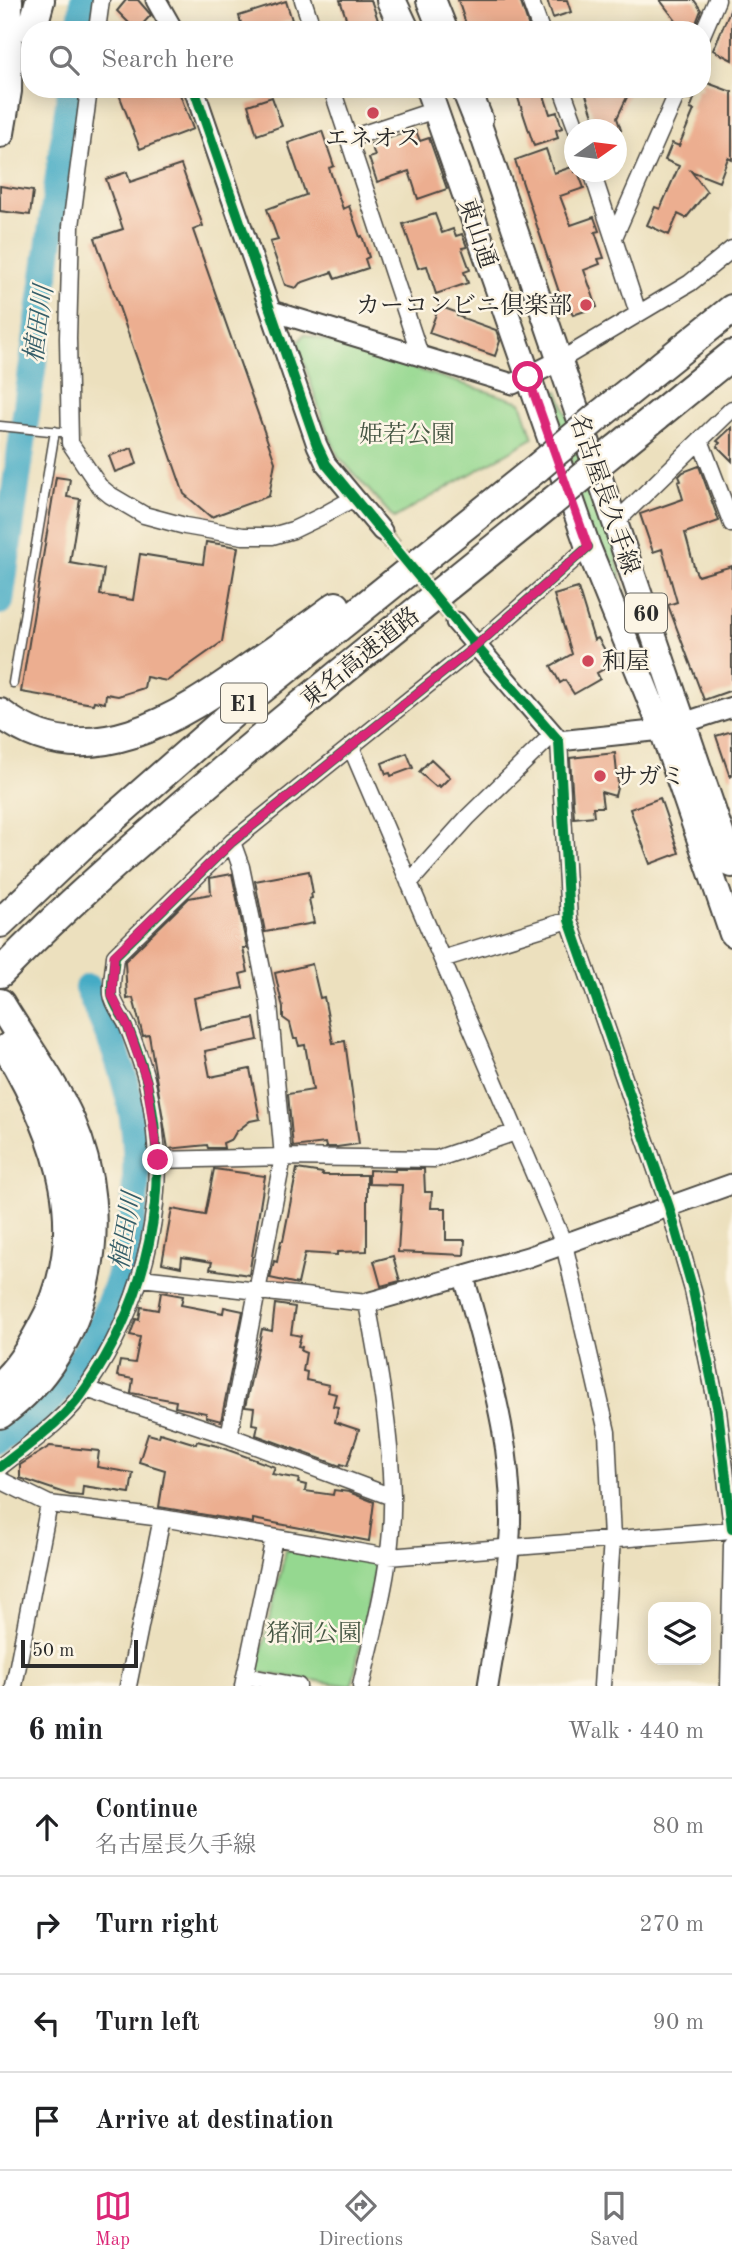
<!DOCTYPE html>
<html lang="en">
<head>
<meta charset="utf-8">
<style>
  :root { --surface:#fff; --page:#f2f2f2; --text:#202124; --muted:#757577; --line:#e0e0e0; --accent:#db2777 }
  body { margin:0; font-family:"Old Standard TT","Noto Serif JP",serif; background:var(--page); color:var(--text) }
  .controls { position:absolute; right:21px; bottom:21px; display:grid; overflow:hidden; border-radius:14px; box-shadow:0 4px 18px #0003 }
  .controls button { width:63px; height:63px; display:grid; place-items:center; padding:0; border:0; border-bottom:2px solid var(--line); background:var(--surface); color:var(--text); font:35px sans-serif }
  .compass { position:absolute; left:564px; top:119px; width:63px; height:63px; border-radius:50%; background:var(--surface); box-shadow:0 4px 18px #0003; rotate:76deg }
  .scale { position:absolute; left:21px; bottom:18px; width:117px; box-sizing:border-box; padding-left:7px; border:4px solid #2b2b2b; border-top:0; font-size:19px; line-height:24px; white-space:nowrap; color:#2b2b2b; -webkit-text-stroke:5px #fcf5e5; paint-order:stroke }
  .stop { position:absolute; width:21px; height:21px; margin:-16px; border:5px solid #db2777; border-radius:50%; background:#fff }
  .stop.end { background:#db2777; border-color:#fff; box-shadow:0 2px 7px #0008 }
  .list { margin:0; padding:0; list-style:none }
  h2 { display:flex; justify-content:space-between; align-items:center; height:91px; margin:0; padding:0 28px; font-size:30px }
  h2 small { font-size:23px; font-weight:400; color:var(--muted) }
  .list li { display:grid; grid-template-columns:46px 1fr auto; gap:21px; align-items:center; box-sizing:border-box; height:98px; padding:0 28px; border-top:2px solid var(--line) }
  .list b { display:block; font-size:26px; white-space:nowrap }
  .list p { margin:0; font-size:23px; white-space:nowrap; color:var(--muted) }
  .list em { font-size:23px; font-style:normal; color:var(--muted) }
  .icon { flex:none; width:38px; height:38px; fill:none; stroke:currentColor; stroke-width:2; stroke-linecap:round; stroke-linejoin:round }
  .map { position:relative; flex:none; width:732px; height:1686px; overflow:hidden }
  .search { position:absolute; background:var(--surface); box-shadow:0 4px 18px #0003; left:21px; right:21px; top:21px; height:77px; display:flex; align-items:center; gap:18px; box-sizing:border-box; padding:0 24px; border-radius:28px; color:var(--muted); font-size:26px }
  .sheet { height:483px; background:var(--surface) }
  nav { display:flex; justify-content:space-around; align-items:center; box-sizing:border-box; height:98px; border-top:2px solid var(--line); background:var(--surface); font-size:19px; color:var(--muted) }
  nav a { display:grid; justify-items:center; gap:4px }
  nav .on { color:var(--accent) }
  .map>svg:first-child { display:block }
  .green { fill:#95d890; stroke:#60825e; stroke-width:2 }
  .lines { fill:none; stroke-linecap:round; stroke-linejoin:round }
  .river { stroke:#45abc5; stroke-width:28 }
  .building { fill:#ecae90 }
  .tertiary-tunnel { stroke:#c5bca1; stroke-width:19; stroke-dasharray:19 10; stroke-linecap:butt }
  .service-casing { stroke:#484641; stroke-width:11 }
  .minor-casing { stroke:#484641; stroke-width:19 }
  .tertiary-casing { stroke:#484641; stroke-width:23 }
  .primary-casing { stroke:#484641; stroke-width:28 }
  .motorway-casing { stroke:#484641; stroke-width:32 }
  .service { stroke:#fff; stroke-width:8 }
  .minor { stroke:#fff; stroke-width:16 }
  .tertiary { stroke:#fff; stroke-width:19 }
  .primary { stroke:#fff; stroke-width:24 }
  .motorway { stroke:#fff; stroke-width:28 }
  .motorway-bridge-casing { stroke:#484641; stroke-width:32; stroke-linecap:butt }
  .motorway-bridge { stroke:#fff; stroke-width:28 }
  .cycleway-casing { stroke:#fcf5e5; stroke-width:15 }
  .cycleway { stroke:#00873e; stroke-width:10 }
  .route { stroke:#db2777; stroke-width:9 }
  .poi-dot { fill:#d1495b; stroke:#fcf5e5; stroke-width:2.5 }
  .labels { text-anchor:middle; stroke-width:5; stroke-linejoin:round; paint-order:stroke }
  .shield { fill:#fcf5e5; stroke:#6a6863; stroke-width:2 }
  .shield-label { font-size:23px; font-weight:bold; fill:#2b2b2b }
  .poi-label { font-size:24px; fill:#2b2b2b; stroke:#fcf5e5; text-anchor:start }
  .street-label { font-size:24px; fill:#2b2b2b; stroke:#fcf5e5 }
  .park-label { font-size:24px; fill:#465644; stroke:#fcf5e5 }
  .water-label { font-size:26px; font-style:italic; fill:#355e69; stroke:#fcf5e5 }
</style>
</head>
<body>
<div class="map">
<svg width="732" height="1686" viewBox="0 0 732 1686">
  <rect width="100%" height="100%" fill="#fcf5e5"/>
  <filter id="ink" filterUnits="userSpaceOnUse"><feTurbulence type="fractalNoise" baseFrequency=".0143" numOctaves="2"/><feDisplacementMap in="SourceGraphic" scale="14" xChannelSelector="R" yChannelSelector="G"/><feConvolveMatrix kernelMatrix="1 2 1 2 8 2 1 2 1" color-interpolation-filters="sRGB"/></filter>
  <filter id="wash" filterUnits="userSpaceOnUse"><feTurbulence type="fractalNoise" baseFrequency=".00686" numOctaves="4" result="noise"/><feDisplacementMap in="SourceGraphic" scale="28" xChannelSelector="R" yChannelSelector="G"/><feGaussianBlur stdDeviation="1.57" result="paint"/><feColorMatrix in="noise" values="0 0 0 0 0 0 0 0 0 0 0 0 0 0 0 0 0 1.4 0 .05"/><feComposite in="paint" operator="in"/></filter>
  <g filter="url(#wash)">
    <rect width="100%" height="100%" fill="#ece0be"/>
    <path class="green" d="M304 334 521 402 533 438 394 518 338 456 324 424 298 344Z
      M558 391 611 532 626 600 657 695 589 534 571 460 551 397 553 393Z
      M286 1550 376 1563 352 1686 257 1672Z"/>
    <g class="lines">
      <path class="river" d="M80 30 84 0
        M0 601 71 89
        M0 1441C99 1378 145 1248 135 1134 130 1081 110 1035 88 988"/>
    </g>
    <g id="blocks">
      <path class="building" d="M126 0H138L151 15 139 28 133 24 132 26 117 11Z
        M340 0H371L380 26 369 30H350Z
        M458 0H520L530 30H468Z
        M547 0H567L571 12 553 18Z
        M660 0H694L701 10 696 23 683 30Z
        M286 1 292 20 259 30H243L239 16Z
        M732 6V60L713 50Z
        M702 81 732 92V160L728 158 719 182 691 171 707 192 686 218 678 214 669 235 647 225 655 207 660 209 679 166 665 160 672 143 679 146 694 110 690 109 698 89H702Z
        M117 89H178L193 129 140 149Z
        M515 89H542L550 114 557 112 562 128 556 130 558 138 534 146Z
        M584 89H615L628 95 617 118 621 130H598Z
        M272 97 282 126 257 135 248 105Z
        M413 130 416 131 420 141 429 138 447 189 418 199 409 171 377 182 369 158 375 156 371 144Z
        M322 131 334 166 329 168 343 209 349 206 360 237 362 236 369 257 365 259 368 268 335 279 332 272 300 283 296 288 285 285 270 242 278 240 267 209 306 195 288 143Z
        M546 149 554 173 575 166V172H578L584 188 560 196 571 225 594 217 599 231 595 232 604 258 598 259 600 264 584 270 597 307 573 315 568 302 563 304 515 160Z
        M181 165 203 226 193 230 275 462 269 496 211 517 184 494 95 238 123 229 106 179 127 172 130 182Z
        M0 186 33 191 30 215 0 211Z
        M435 214 442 233 453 229 456 236 462 234 467 247 462 248 470 270 464 272 468 283 436 294 427 266 418 268 403 224Z
        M439 306 458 313 457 316 496 330 500 341 495 356 429 333Z
        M732 427V461L717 446 720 443 717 441Z
        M132 448 137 464 115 472 109 456Z
        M699 466 719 521 685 533 695 570 698 576 732 566V690L704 700 668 605 677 602 662 549 653 552 640 514 683 499 678 482 681 481 679 476 683 472Z
        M56 477 70 479 67 497 80 499 70 563 104 569 100 595 133 600 140 554 203 564 206 542 238 547 222 642 167 681 146 677 144 688 118 696 106 694 105 703 94 701 93 704 21 692Z
        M578 588 594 640 598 638 613 664 597 673 600 679 574 694 565 680 560 683 551 666 572 654 554 595Z
        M732 731V776L730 777 716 736Z
        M407 753 413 768 391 776 390 773 386 774 382 763Z
        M615 753 618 784 615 796 601 792 603 807H593L594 816 574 818 570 758Z
        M431 759 450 777 440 787 438 785 436 787 419 772Z
        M660 798 679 853 650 864 630 809Z
        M309 871 313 893H311L312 898 309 899 314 923 265 932 255 881Z
        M232 874 247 948H243L248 972 240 974 243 988 194 998 200 1029 254 1018 258 1040 205 1051 210 1077 250 1069 260 1119 250 1121 236 1132 232 1139 223 1143 224 1148H208L207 1145 168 1149 149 1035 143 1036 133 998 127 999 125 961 189 898 211 894 210 878Z
        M312 964 320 998 324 997 333 1043 345 1041 359 1144 337 1147H326L325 1143 293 1147 288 1094 313 1090 305 1045 299 1046 297 1039H294L290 1023 283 1018V1008L275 973Z
        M214 1169 265 1176 249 1275 210 1269 212 1262 182 1257 181 1267 162 1263 172 1209 205 1215Z
        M297 1169 323 1173 322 1175H367V1251L337 1252V1255L305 1253 298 1284 270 1278 274 1261 277 1262 281 1241H283Z
        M395 1169H424L425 1192H432L431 1208H446V1240H465L464 1255 398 1252 402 1185 369 1184V1170L395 1171Z
        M393 1256 400 1281 381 1286 374 1261Z
        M161 1292 183 1296 181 1305 223 1313 224 1307 243 1311 221 1421 206 1417V1413L175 1407 176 1401 131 1393 133 1379 117 1376 120 1361 135 1363 140 1337 130 1335 136 1319 139 1320 141 1307 158 1310Z
        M275 1304 295 1307 291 1334 301 1336 298 1346 302 1347 301 1351 306 1353 303 1371 307 1372 306 1380 329 1385 328 1392 336 1394 333 1406 338 1407 335 1422 359 1430 347 1466 341 1464 340 1466 256 1435 258 1425 252 1424 254 1408 245 1407 262 1329 272 1331Z
        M160 1433 196 1444 197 1441 217 1446 275 1467 272 1474 299 1479 298 1483 306 1485 305 1491 333 1495 334 1490 349 1492 374 1502 369 1541 253 1519V1523L159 1507 165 1470 139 1462 148 1434 159 1437Z
        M50 1446 99 1451 97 1467 133 1473 130 1493 83 1486 82 1496 70 1495 20 1478V1465Z"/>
    </g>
  </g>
  <g filter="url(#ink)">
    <use href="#blocks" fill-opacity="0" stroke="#484641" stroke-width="2"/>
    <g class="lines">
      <path class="tertiary-tunnel" d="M382 531 456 622"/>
      <g class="service-casing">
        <path id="service" d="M0 426 60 432
          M13 683 55 431"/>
      </g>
      <g class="minor-casing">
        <path id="minor" d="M303 0 313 30
          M530 0 541 30
          M97 30 101 0
          M702 35 717 0
          M89 89 71 226 68 338 70 443 99 486 110 495 144 515 185 526 243 536H272L293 530 320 517 354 498
          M332 89 420 355
          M562 89 577 130
          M348 139 435 110
          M592 172 638 313
          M615 235 679 89
          M559 361 690 283 732 249
          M700 440 732 524
          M616 522 732 409
          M559 741 569 920 669 1207 693 1290 718 1411 732 1528
          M351 747 564 1244 607 1432 612 1539 602 1686
          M409 883 468 817 552 735
          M442 959 569 920
          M158 1160 283 1157 436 1159 516 1132
          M141 1278 367 1303C379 1367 390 1430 392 1495 394 1559 375 1624 361 1686
          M86 1389 229 1436 392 1497
          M229 1436 283 1157 269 1003 241 867 232 842
          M0 1467C29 1444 66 1419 86 1388 148 1298 172 1190 147 1083 143 1065 135 1045 128 1027 124 1017 113 1005 112 994 111 982 114 968 115 956L232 842 476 646 588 547
          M0 1480 49 1504 162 1518 388 1557 732 1530
          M245 1676 298 1686
          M14 1686 49 1504
          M128 1686 162 1518
          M243 1686 274 1538
          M729 1686 732 1545"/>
      </g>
      <g class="tertiary-casing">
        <path id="tertiary" d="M156 0 173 30
          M194 89 317 445 326 464 382 531
          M272 311 513 384 559 361
          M456 622 559 741 662 730 732 707
          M464 1277C488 1364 518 1457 509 1549 505 1595 495 1641 488 1686
          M367 1303 528 1257 732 1184"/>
      </g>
      <g class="primary-casing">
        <path id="primary" d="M428 89 588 547 662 730 732 934
          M471 101 732 865"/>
      </g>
      <g class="motorway-casing">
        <path id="motorway" d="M391 0 405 30
          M431 0 443 30
          M32 30 40 0
          M466 89 478 119
          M0 133 7 91 8 0
          M601 414 732 309
          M615 450 732 355
          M0 713C86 780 179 718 253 665 281 646 309 626 336 606
          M0 923 79 848 248 700 538 467
          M0 973C63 908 131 849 200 790 315 691 435 597 553 501
          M0 1003C23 1042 52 1079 71 1122 114 1220 90 1350 0 1414
          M0 1385C18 1370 30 1349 41 1329 96 1232 59 1136 7 1048"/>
      </g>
      <use href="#service" class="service"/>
      <use href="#minor" class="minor"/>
      <use href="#tertiary" class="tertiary"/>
      <use href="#primary" class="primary"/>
      <use href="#motorway" class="motorway"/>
      <g class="motorway-bridge-casing">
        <path id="motorway-bridge" d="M538 467 601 414
          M553 501 615 450"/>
      </g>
      <use href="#motorway-bridge" class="motorway-bridge"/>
      <g class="cycleway-casing">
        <path id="cycleway" d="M194 89 317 445 326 464 476 646 559 741 569 920 669 1207 693 1290 718 1411 732 1528
          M0 1467C29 1444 66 1419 86 1388 148 1298 172 1190 147 1083 143 1065 135 1045 128 1027 124 1017 113 1005 112 994 111 982 114 968 115 956L232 842 476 646 588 547"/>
      </g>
      <use href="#cycleway" class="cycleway"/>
    </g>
  </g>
  <g class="lines" filter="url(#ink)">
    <path class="route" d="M158 1160 147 1082 128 1027 112 996 114 956 232 842 476 646 588 547 528 377"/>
  </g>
  <g class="poi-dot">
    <circle cx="373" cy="113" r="7"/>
    <circle cx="586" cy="305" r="7"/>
    <circle cx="588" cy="661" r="7"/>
    <circle cx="600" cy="776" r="7"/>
  </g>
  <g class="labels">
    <g class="shield">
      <rect x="625" y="593.5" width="42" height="39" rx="5"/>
      <rect x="221" y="683.5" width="46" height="39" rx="5"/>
    </g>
    <g class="shield-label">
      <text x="646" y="621">60</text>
      <text x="244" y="711">E1</text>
    </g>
    <g class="poi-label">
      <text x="373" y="146" text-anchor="middle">エネオス</text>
      <text x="572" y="313" text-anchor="end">カーコンビニ倶楽部</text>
      <text x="602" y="669">和屋</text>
      <text x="614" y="784">サガミ</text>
    </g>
    <g class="street-label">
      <text transform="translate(478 233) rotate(71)" y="8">東山通</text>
      <text transform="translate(605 494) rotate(71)" y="8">名古屋長久手線</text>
      <text transform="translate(360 657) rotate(-39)" y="8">東名高速道路</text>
    </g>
    <g class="park-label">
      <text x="407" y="442">姫若公園</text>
      <text x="314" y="1641">猪洞公園</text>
    </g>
    <g class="water-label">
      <text transform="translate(38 324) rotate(-82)" y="9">植田川</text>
      <text transform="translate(125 1231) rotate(-80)" y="9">植田川</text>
    </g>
  </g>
</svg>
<div class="controls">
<button><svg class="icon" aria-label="layers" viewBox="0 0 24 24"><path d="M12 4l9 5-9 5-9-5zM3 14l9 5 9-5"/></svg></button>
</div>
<svg class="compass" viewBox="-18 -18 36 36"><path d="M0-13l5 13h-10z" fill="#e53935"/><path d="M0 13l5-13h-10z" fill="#757577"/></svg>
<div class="scale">50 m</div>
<div class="stop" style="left:528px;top:377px"></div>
<div class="stop end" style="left:158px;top:1160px"></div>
<div class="search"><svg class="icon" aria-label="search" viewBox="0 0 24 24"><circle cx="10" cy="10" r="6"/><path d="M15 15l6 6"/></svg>Search here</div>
</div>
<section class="sheet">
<h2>6 min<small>Walk · 440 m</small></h2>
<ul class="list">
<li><svg class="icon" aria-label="ahead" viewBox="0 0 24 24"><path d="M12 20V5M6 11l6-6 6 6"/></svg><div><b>Continue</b><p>名古屋長久手線</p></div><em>80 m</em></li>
<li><svg class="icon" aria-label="right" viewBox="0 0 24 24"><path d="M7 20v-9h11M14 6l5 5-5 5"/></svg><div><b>Turn right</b></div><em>270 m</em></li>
<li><svg class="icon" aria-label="left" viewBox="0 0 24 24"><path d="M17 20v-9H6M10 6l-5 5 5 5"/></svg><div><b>Turn left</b></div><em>90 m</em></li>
<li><svg class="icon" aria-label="arrive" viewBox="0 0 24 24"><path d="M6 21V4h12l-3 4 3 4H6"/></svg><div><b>Arrive at destination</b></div></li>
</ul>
</section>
<nav>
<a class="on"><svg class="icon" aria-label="map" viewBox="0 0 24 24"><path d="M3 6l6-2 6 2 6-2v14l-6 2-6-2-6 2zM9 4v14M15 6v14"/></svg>Map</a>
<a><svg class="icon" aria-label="directions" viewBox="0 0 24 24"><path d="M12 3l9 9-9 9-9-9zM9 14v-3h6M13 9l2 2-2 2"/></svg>Directions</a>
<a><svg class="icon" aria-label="saved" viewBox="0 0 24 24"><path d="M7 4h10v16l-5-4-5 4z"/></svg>Saved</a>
</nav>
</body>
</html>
